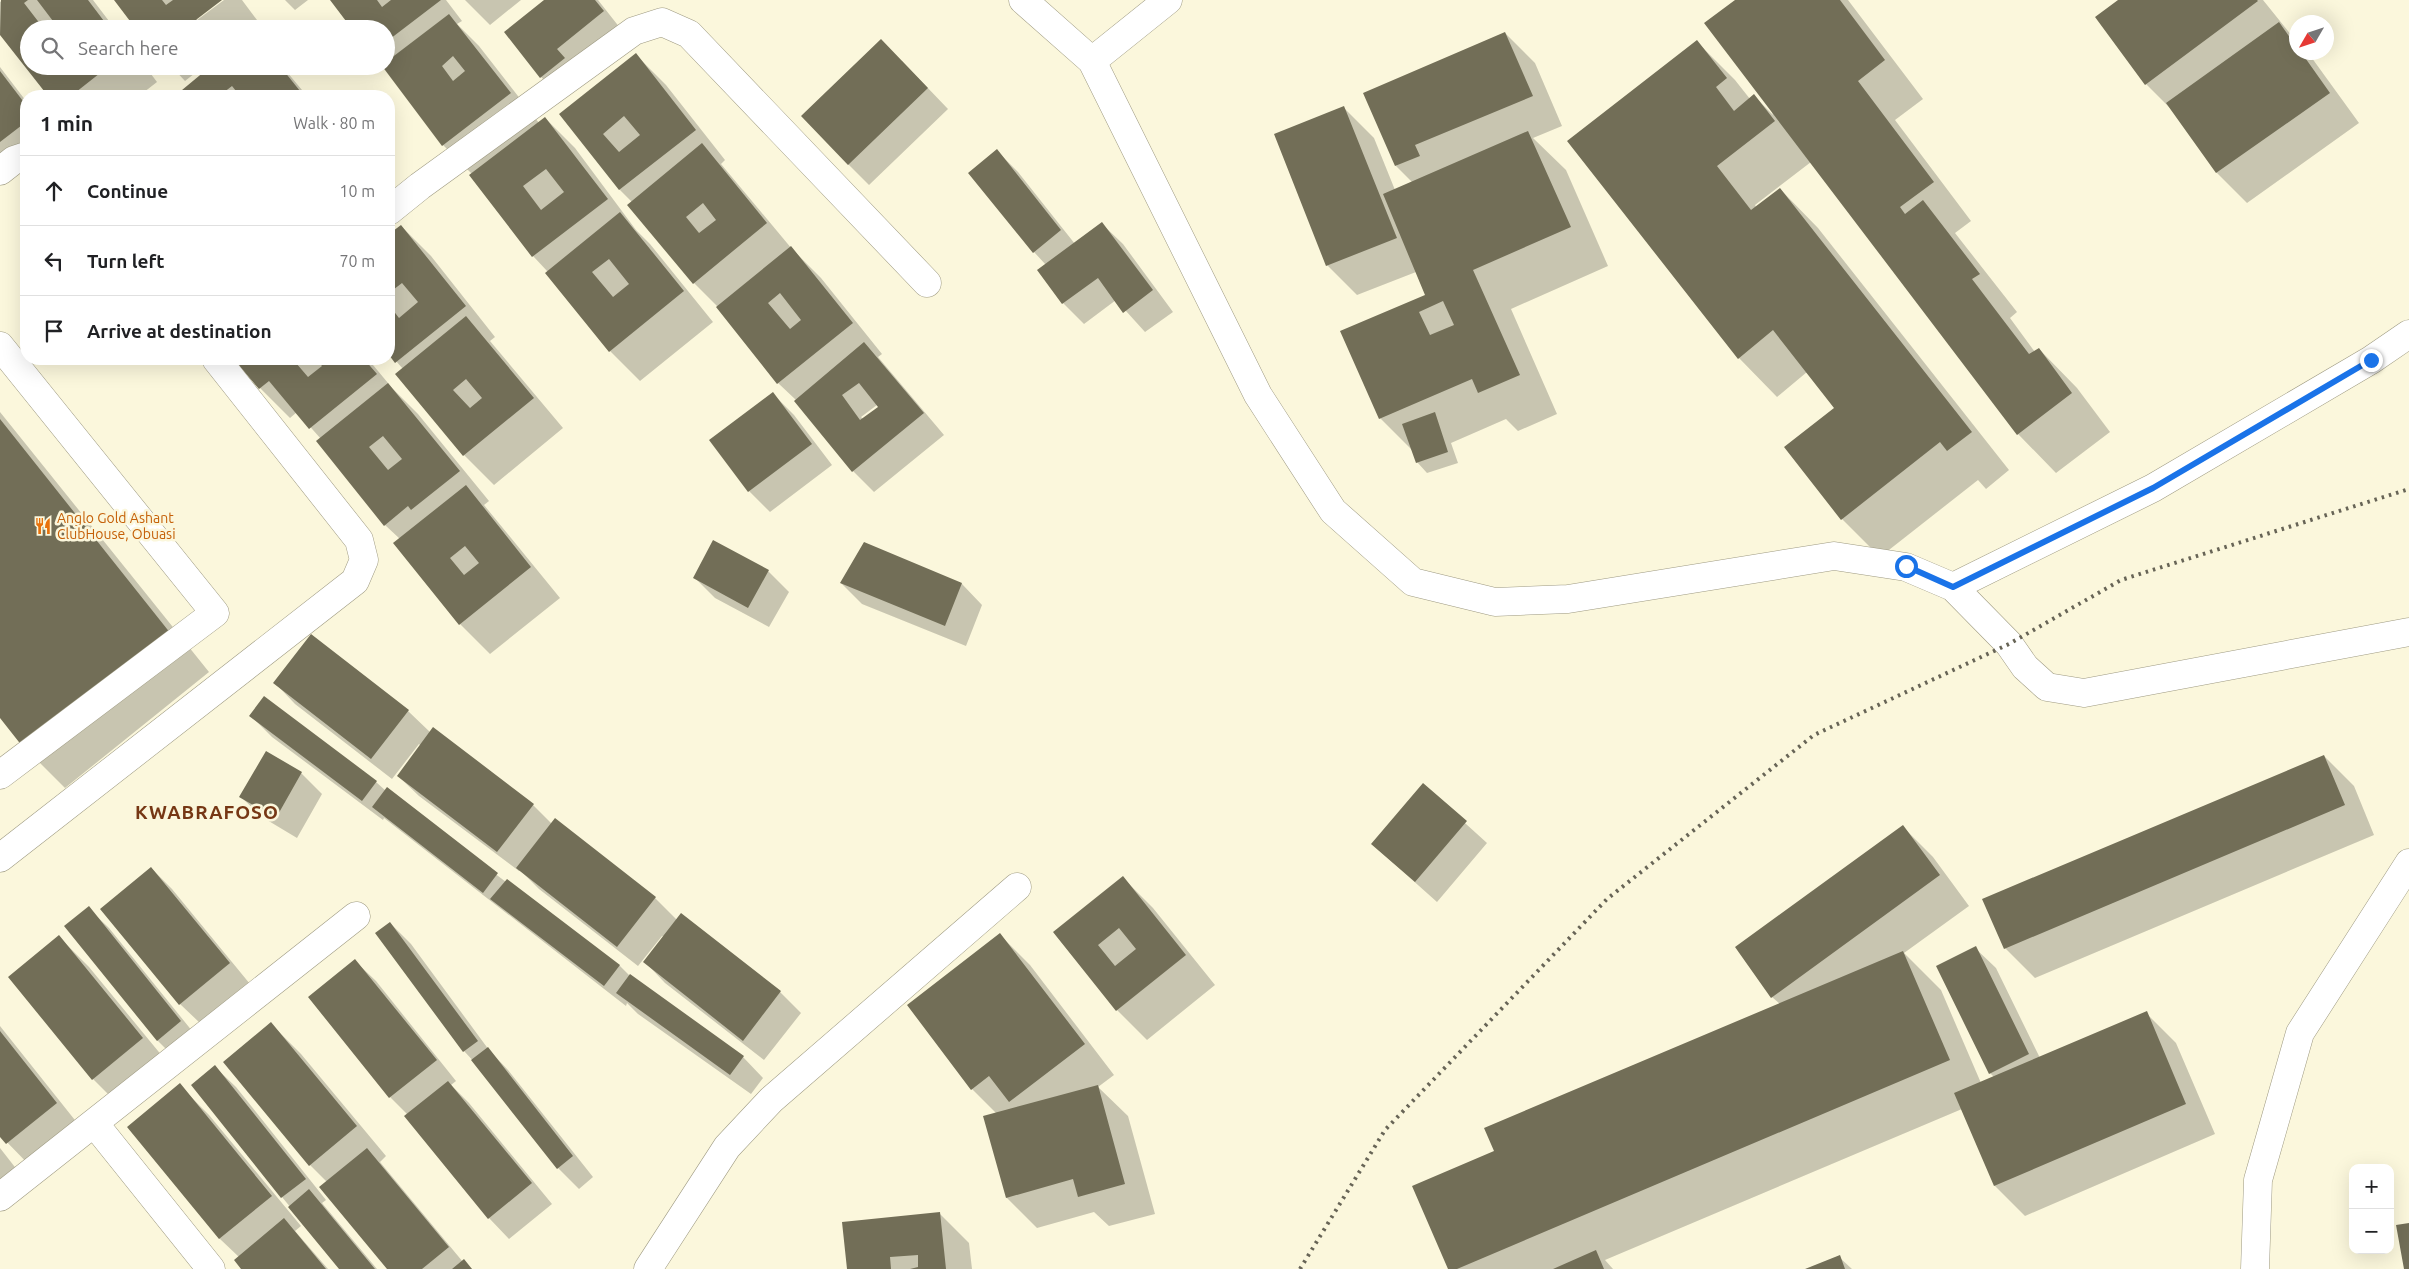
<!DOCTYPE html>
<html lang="en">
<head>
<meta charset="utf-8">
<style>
  :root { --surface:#fff; --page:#f2f2f2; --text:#202124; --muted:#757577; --line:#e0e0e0 }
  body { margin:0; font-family:Ubuntu,sans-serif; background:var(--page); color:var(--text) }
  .controls { position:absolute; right:15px; bottom:15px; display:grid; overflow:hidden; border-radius:10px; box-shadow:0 5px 20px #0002 }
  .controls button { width:45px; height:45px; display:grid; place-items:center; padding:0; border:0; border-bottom:1px solid var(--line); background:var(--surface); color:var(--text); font:25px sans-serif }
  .compass { position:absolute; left:2289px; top:15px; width:45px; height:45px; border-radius:50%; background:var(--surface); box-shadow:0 5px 20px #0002; rotate:231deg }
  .stop { position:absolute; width:15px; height:15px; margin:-11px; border:4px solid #1a73e8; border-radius:50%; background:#fff }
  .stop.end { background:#1a73e8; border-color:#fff; box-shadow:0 1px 5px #0008 }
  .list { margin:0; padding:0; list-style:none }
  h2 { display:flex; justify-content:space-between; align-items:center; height:65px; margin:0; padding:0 20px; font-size:21px }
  h2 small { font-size:16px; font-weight:400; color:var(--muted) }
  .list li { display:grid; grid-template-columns:32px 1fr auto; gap:15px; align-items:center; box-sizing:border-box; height:70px; padding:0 20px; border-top:1px solid var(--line) }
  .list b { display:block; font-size:19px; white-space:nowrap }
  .list em { font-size:16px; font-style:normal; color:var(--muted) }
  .icon { flex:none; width:28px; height:28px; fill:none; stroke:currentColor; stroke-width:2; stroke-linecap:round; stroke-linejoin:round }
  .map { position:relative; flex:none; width:2409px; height:1269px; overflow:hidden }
  .search { position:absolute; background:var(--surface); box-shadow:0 5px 20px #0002; left:20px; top:20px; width:375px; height:55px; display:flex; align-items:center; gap:12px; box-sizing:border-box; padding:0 18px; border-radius:28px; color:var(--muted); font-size:19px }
  .panel { position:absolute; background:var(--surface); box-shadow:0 5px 20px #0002; left:20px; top:90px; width:375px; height:275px; border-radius:20px }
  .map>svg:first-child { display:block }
  .shadow { fill:#0003; fill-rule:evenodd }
  .building { fill:#726e57; fill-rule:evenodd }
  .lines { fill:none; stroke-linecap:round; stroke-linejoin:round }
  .minor-casing { stroke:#9e9a82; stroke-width:29 }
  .minor { stroke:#fff; stroke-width:28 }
  .rail { stroke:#676456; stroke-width:4; stroke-dasharray:2.5 5; stroke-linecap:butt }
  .route { stroke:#1a73e8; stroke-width:6 }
  .labels { text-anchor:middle; stroke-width:5; stroke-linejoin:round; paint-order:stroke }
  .food-label { font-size:14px; fill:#c56008; stroke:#fbf7dc; text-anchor:start }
  .district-label { font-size:19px; font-weight:bold; letter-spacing:1px; fill:#763714; stroke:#fbf7dc }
</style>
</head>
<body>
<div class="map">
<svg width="2409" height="1269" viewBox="0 0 2409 1269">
  <rect width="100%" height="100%" fill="#fbf7dc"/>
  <path class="shadow" d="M3 0H93L115 29H29V66H145L157 82 139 96H50L0 33V2Z
    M116 0H220L197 17V20L224 0H242L260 24 254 29H138Z
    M285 0H308L295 10Z
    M331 0H446L462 21 457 24 479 46 539 123 545 118 575 148 636 230 650 244 713 322 640 381 610 351 548 272 533 256 472 174 443 145 383 66H386V29Z
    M465 0H521L490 25Z
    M546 0H598L624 33 562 97 541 77Z
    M1737 0H1848L1923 99 1895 120 1971 221 1955 233 2017 312 2010 318 2035 352 2039 349 2077 388 2110 432 2056 473 2018 434 1811 162 1755 205 1756 207 1780 189 1818 228 2009 470 1986 489 1978 480 1880 557 1842 519 1836 408 1807 372 1777 397 1739 358 1569 142 1697 42 1735 80 1750 99 1754 96 1773 115Z
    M2120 0H2263L2296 41V52L2309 54 2359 123 2247 203 2217 173 2174 112 2146 84Z
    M1505 33 1535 63 1562 126 1533 138 1566 170 1608 266 1511 309 1557 414 1518 431 1506 419 1451 443 1458 463 1427 473 1417 462 1413 451 1380 418 1342 332 1426 296 1416 272 1357 295 1327 265 1344 108 1374 138 1395 190 1412 182 1396 166Z
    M636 55 666 85 725 160 721 164 792 249 821 278 882 354 878 357 944 435 874 492 853 471 796 400 778 383 718 307 694 283 632 202 620 190 561 114ZM877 405 879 407 863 419 861 417Z
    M902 61 948 109 869 185 848 164Z
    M171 66H204L185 81Z
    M212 66H282L307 96H179L178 95Z
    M0 67 26 101V158L0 179Z
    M997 151 1018 172 1075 244 1102 224 1123 244 1173 312 1145 332 1116 300 1084 324 1063 303 1039 270 1046 265 1034 252Z
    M401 226 431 256 495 337 490 341 563 428 494 485 464 455 397 374 403 369 389 353V236Z
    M242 359H368L393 389 418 414 489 501 484 505 560 598 490 654 460 624 400 539 385 525 321 439 297 412 290 418 260 388 238 362Z
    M773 394 794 415 832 465 770 512 749 491 711 441Z
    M0 412 209 672 65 788 27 750 0 716Z
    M864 543 962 584 982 605 966 646 862 604 841 583Z
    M768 571 789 592 769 627 715 598 694 577Z
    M311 636 408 711 431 733 533 805 552 824 655 898 677 920 681 915 780 992 801 1013 764 1060 665 983 645 962 664 937 662 936 638 966 539 889 520 870 519 871 419 796 398 776 421 746 419 744 392 779 295 704 275 683Z
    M251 716 376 782 386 791 506 882 507 881 620 966 630 976 743 1057 763 1078 751 1094 638 1014 627 1003 626 1006 384 818 383 820 272 737Z
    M2324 756 2354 786 2374 835 2035 978 2005 948Z
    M301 773 322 794 297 838 262 817 241 797Z
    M1423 785 1487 843 1437 902 1372 844Z
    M1903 827 1933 857 1969 906 1904 953 1941 990 1981 1083 1994 1077 1990 1073 1975 948 1996 968 2040 1058 2146 1013 2176 1043 2215 1134 2025 1216 1995 1186 1962 1109 1605 1260 1613 1269H1449L1496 1152 1780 1004 1772 997Z
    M151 868 172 889 250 984 201 1024 180 1004Z
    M1123 878 1153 908 1215 985 1147 1040 1117 1010 1054 933Z
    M88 908 109 928 201 1042 178 1061 157 1040Z
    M390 923 411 944 489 1050 508 1070 593 1177 579 1189 558 1168 477 1065 464 1051Z
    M1000 935 1030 965 1114 1075 1098 1087 1128 1116 1155 1214 1109 1226 1094 1212 1037 1228 1007 1198 996 1113 972 1089 908 1005Z
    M59 937 89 967 172 1068 123 1109 93 1079Z
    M355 961 376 981 456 1081 451 1085 469 1103 552 1204 509 1239 489 1218 408 1115 390 1097Z
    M271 1024 301 1054 386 1156 380 1162 463 1262 472 1269H389L327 1182 310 1165Z
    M0 1026 86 1134 37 1173 0 1135Z
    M215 1067 236 1087 326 1200 322 1203 377 1269H341L282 1197 193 1085Z
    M179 1085 209 1115 301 1226 295 1231 328 1269H243L239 1257 220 1239 129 1127Z
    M0 1148 25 1180 0 1198Z
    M939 1213 969 1243 972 1269H848Z
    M1839 1257 1852 1269H1808Z"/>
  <path class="building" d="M1 0H28L24 3 44 29H29V66H109L71 96H48L0 35Z
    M37 0H88L110 29H59Z
    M114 0H162L166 5 173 0H222L184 29H136Z
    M330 0H377L382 7 391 0H441L386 42V29H352Z
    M544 0H595L604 11 557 49 565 58 540 78 504 32Z
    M1735 0H1840L1885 60 1858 81 1934 182 1900 207 1905 214 1923 200 1980 274 1972 279 2029 354 2039 348 2072 393 2017 435 1704 23Z
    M2118 0H2257L2258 1 2145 85 2095 17Z
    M449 14 511 93 442 146 382 66H386V62ZM453 56 465 71 453 81 442 66Z
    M2279 22 2296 46V52H2301L2330 93 2216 173 2166 103Z
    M1505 32 1533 96 1415 145 1420 156 1395 166 1363 93Z
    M881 39 928 88 848 165 801 116Z
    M1697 40 1727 78 1716 87 1734 111 1754 94 1775 121 1717 166 1751 210 1780 188 1972 432 1947 451 1940 442 1841 520 1784 447 1834 408 1773 330 1738 359 1567 141Z
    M636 53 696 130 619 190 559 114ZM624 116 640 135 619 152 603 134Z
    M211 66H280L304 96H240L232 86 219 96H177L176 95Z
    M0 71 26 105V122L0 142Z
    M1344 106 1397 238 1326 266 1274 134Z
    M545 117 608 199 532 257 469 175ZM546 169 564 192 541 210 523 186Z
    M1528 131 1571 227 1473 270 1520 375 1478 393 1472 379 1379 419 1340 331 1425 295 1383 194ZM1443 301 1454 325 1430 335 1419 312Z
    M702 143 767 223 693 284 627 205ZM703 203 716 220 699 233 686 217Z
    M997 149 1061 230 1033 253 968 173Z
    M620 212 684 291 609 352 545 273ZM609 259 629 284 613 297 592 272Z
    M1102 222 1153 290 1123 313 1098 278 1062 304 1037 270Z
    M401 225 466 306 395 363 389 355V305L399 318 418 302 402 283 389 293V234Z
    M791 246 853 323 777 384 716 307ZM780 293 801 320 790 329 768 303Z
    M466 316 534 398 463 456 395 374ZM466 379 482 398 470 408 453 390Z
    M864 342 924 413 852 472 794 401ZM859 383 878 407 860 420 842 395Z
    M240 359H302L296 363 308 377 322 366 316 359H364L377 374 309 429 269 381 259 389 236 362Z
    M388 383 460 471 411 510 408 506 384 526 316 441ZM383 436 402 459 388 470 369 447Z
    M773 392 812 444 748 492 709 440Z
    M1435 412 1448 452 1416 463 1402 424Z
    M0 419 171 634 26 751 0 718Z
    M466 485 531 567 459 625 393 543ZM465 546 479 563 464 575 450 558Z
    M713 540 769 570 748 608 693 578Z
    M864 542 962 583 945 626 840 583Z
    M311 634 409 710 371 759 273 683Z
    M264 696 377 781 362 801 249 716Z
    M433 727 534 804 497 852 397 776Z
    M266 751 302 772 276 818 239 797Z
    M2324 755 2345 805 2004 949 1982 899Z
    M1423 783 1467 821 1415 882 1371 844Z
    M387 787 498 873 483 893 372 807Z
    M555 818 656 897 617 947 516 868Z
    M1903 825 1940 875 1771 998 1735 947Z
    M151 867 230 963 179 1005 100 909Z
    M1123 876 1186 955 1116 1011 1053 932ZM1119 928 1136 949 1115 966 1098 945Z
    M507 879 620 965 604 986 490 899Z
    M89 906 181 1021 157 1041 64 926Z
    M681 913 781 991 743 1041 643 962Z
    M390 922 478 1041 463 1052 375 933Z
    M1000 933 1085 1044 1009 1102 989 1076 971 1090 907 1005Z
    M59 935 143 1038 92 1080 8 977Z
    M1976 946 2029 1054 1989 1074 1936 966Z
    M1903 951 1950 1060 1457 1269H1448L1412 1186 1494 1151 1484 1128Z
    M355 959 437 1060 389 1098 308 997Z
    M630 974 744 1056 730 1075 616 993Z
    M2147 1011 2186 1104 1994 1186 1954 1093Z
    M271 1022 357 1126 309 1166 223 1062Z
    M0 1031 57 1103 6 1144 0 1137Z
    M488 1047 573 1156 557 1169 471 1060Z
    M215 1065 306 1179 281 1198 191 1085Z
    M448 1081 532 1183 488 1219 404 1116Z
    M180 1083 272 1196 219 1239 127 1127Z
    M1098 1085 1125 1184 1078 1197 1073 1179 1006 1198 983 1116Z
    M367 1148 449 1247 422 1269H387L319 1187Z
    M309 1189 375 1269H339L288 1207Z
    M940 1212 946 1269H910L918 1267V1255L890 1257 891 1269H847L842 1222Z
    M284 1218 326 1269H241L234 1260Z
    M2409 1223V1269H2404L2396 1225Z
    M1596 1250 1604 1269H1553Z
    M1840 1255 1845 1269H1805Z
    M464 1259 472 1269H452Z"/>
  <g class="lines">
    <g class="minor-casing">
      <path id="minor" d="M1023 0 1092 61 1258 395 1333 511 1413 582 1495 602 1568 599 1834 556 1906 567 1953 587 2009 644 2025 667 2047 687 2084 693 2409 632
        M1092 61 1168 0
        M0 171 14 160 26 156
        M389 211 420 186 634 31 662 22 689 34 927 283
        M0 346 215 613 0 775
        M1953 587 2153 488 2371 360 2409 334
        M0 858 355 581 364 560 359 540 216 359
        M94 1123 211 1269
        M0 1197 356 916
        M648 1269 727 1147 771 1100 1017 887
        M2255 1269 2258 1180 2300 1033 2409 863"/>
    </g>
    <use href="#minor" class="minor"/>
    <path class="rail" d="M1300 1269 1385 1130 1607 899 1814 735 2009 644 2121 580 2409 489"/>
  </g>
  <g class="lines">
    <path class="route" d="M1906 566 1953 587 2153 488 2371 360"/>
  </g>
  <defs>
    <g id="restaurant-bare" transform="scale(1.35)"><path d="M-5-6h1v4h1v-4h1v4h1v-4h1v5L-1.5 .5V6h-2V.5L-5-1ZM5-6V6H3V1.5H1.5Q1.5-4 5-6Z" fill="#e8710a" stroke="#fbf7dc" stroke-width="2.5" paint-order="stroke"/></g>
  </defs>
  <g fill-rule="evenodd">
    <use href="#restaurant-bare" x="43" y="526"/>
  </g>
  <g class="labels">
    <g class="food-label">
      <text x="57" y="523">Anglo Gold Ashant<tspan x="57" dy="16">ClubHouse, Obuasi</tspan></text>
    </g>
    <g class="district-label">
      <text x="207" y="819">KWABRAFOSO</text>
    </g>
  </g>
</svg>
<div class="controls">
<button>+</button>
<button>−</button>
</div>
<svg class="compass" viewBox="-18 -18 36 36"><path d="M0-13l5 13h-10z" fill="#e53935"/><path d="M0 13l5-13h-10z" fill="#757577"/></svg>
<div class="stop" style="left:1906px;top:566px"></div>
<div class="stop end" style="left:2371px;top:360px"></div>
<div class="search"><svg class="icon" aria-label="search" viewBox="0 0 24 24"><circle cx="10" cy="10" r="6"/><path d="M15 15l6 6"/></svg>Search here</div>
<section class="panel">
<h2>1 min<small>Walk · 80 m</small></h2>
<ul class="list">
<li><svg class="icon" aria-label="ahead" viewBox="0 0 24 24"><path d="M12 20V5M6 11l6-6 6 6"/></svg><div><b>Continue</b></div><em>10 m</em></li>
<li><svg class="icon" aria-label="left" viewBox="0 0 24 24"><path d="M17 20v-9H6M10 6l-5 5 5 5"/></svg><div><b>Turn left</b></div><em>70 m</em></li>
<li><svg class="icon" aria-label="arrive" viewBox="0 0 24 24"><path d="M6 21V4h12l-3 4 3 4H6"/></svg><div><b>Arrive at destination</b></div></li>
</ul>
</section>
</div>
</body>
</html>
